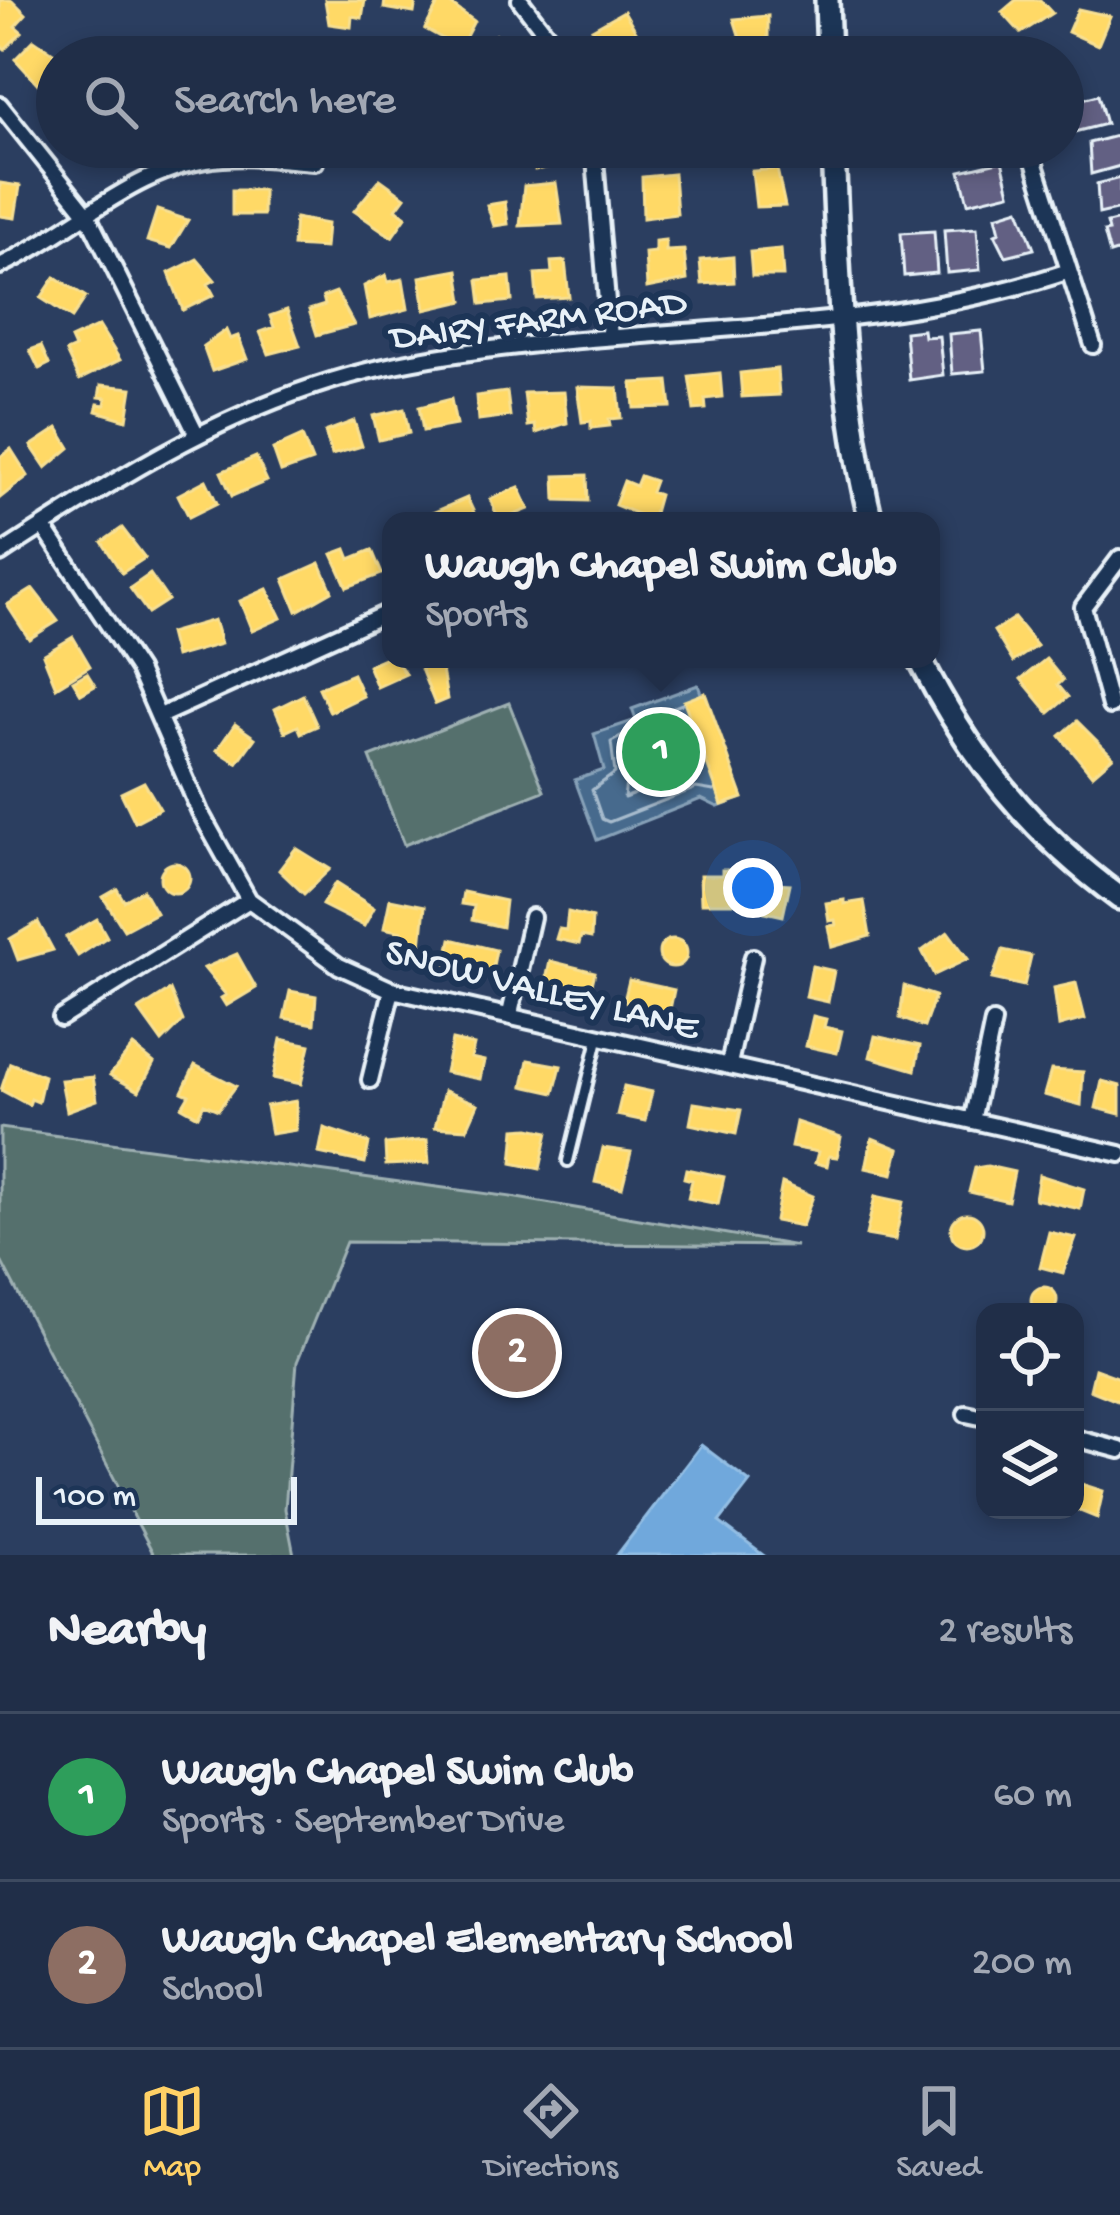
<!DOCTYPE html>
<html lang="en">
<head>
<meta charset="utf-8">
<style>
  :root { --surface:#202e48; --page:#2d3a52; --text:#f1f3f6; --muted:#a2a8b4; --line:#3d4a60; --accent:#ffd166 }
  body { margin:0; font-family:"Gochi Hand",sans-serif; background:var(--page); color:var(--text) }
  .controls { position:absolute; right:36px; bottom:36px; display:grid; overflow:hidden; border-radius:24px; box-shadow:0 6px 18px #0003 }
  .controls button { width:108px; height:108px; display:grid; place-items:center; padding:0; border:0; border-bottom:3px solid var(--line); background:var(--surface); color:var(--text); font:60px sans-serif }
  .scale { position:absolute; left:36px; bottom:30px; width:261px; box-sizing:border-box; padding-left:12px; border:6px solid #e8f1f8; border-top:0; font-size:33px; line-height:42px; white-space:nowrap; color:#e8f1f8; -webkit-text-stroke:9px #1d3557; paint-order:stroke }
  .you { position:absolute; left:753px; top:888px; width:42px; height:42px; margin:-30px; border:9px solid #fff; border-radius:50%; background:#1a73e8; box-shadow:0 0 0 18px #1a73e833 }
  .badge { display:grid; place-items:center; width:78px; height:78px; border-radius:50%; background:var(--accent); color:#fff; font-size:39px; font-weight:700 }
  .pin { position:absolute; translate:-50% -50%; border:6px solid #fff; box-shadow:0 3px 12px #0006 }
  .popup { position:absolute; left:382px; top:512px; width:558px; height:156px; box-sizing:border-box; display:grid; place-content:center; border-radius:24px; background:var(--surface); filter:drop-shadow(0 3px 9px #0005); font-size:39px; white-space:nowrap; color:var(--muted) }
  .popup b { font-size:45px; color:var(--text) }
  .popup::after { content:''; position:absolute; left:50%; top:100%; margin-left:-24px; border:24px solid transparent; border-top-color:var(--surface) }
  .list { margin:0; padding:0; list-style:none }
  h2 { display:flex; justify-content:space-between; align-items:center; height:156px; margin:0; padding:0 48px; font-size:51px }
  h2 small { font-size:39px; font-weight:400; color:var(--muted) }
  .list li { display:grid; grid-template-columns:78px 1fr auto; gap:36px; align-items:center; box-sizing:border-box; height:168px; padding:0 48px; border-top:3px solid var(--line) }
  .list b { display:block; font-size:45px; white-space:nowrap }
  .list p { margin:0; font-size:39px; white-space:nowrap; color:var(--muted) }
  .list em { font-size:39px; font-style:normal; color:var(--muted) }
  .icon { flex:none; width:66px; height:66px; fill:none; stroke:currentColor; stroke-width:2; stroke-linecap:round; stroke-linejoin:round }
  .map { position:relative; flex:none; width:1120px; height:1555px; overflow:hidden }
  .search { position:absolute; background:var(--surface); box-shadow:0 6px 18px #0003; left:36px; right:36px; top:36px; height:132px; display:flex; align-items:center; gap:30px; box-sizing:border-box; padding:0 42px; border-radius:66px; color:var(--muted); font-size:45px }
  .sheet { height:492px; background:var(--surface) }
  nav { display:flex; justify-content:space-around; align-items:center; box-sizing:border-box; height:168px; border-top:3px solid var(--line); background:var(--surface); font-size:33px; color:var(--muted) }
  nav a { display:grid; justify-items:center; gap:6px }
  nav .on { color:var(--accent) }
  .map>svg:first-child { display:block }
  .green { fill:#55706d; stroke:#9eb0b2; stroke-width:3 }
  .water { fill:#466b8d; stroke:#87a1b8; stroke-width:3 }
  .homes { fill:#ffd966; stroke:#f8e092; stroke-width:3 }
  .schools { fill:#6fa8dc; stroke:#93bee4; stroke-width:3 }
  .lines { fill:none; stroke-linecap:round; stroke-linejoin:round }
  .shore { stroke:#a7bbcd; stroke-width:3 }
  .building { fill:#626183; stroke:#e8f1f8; stroke-width:3 }
  .lane-casing { stroke:#e8f1f8; stroke-width:16 }
  .street-casing { stroke:#e8f1f8; stroke-width:22 }
  .secondary-casing { stroke:#e8f1f8; stroke-width:30 }
  .lane { stroke:#1d3557; stroke-width:8 }
  .street { stroke:#1d3557; stroke-width:14 }
  .secondary { stroke:#1d3557; stroke-width:21 }
  .labels { text-anchor:middle; stroke-width:12; stroke-linejoin:round; paint-order:stroke }
  .street-label { font-size:39px; fill:#e8f1f8; stroke:#1d3557 }
</style>
</head>
<body>
<div class="map">
<svg width="1120" height="1555" viewBox="0 0 1120 1555">
  <rect width="100%" height="100%" fill="#2b3e60"/>
  <filter id="ink" filterUnits="userSpaceOnUse"><feTurbulence type="fractalNoise" baseFrequency=".00833" numOctaves="2"/><feDisplacementMap in="SourceGraphic" scale="24" xChannelSelector="R" yChannelSelector="G"/><feConvolveMatrix kernelMatrix="1 2 1 2 8 2 1 2 1" color-interpolation-filters="sRGB"/></filter>
  <g filter="url(#ink)">
    <path class="green" d="M509 703 544 791 404 845 370 757Z
      M0 1128 511 1197 797 1246 346 1242 297 1362 285 1509 294 1555H154L0 1259Z"/>
    <path class="water" d="M698 685 739 799 718 807 701 799 597 840 575 780 604 770 594 734 636 720 632 709Z"/>
    <path class="homes" d="M0 0H12L26 14 15 26 22 32 5 49 0 45Z
      M325 0H365L362 18 352 16 351 27 329 24Z
      M385 0H416L414 13 384 8Z
      M445 0 474 21 460 48 425 29 440 0Z
      M1016 0H1040L1052 13 1021 33 1002 12Z
      M1078 9 1110 16 1098 45 1068 32Z
      M624 11 637 33 628 38 633 48 609 57 592 29Z
      M768 16V50L744 51 734 19Z
      M496 35 508 49 515 57H482L477 52Z
      M34 40 56 55 52 62 57 68 39 85 15 59Z
      M518 147H555L558 166 535 170 533 157 520 159Z
      M633 147H658L659 156 635 160Z
      M777 169 785 206 756 207 752 171Z
      M674 174 677 214 643 218 642 177Z
      M380 179 405 197 396 209 406 217 392 237 354 211Z
      M0 183 20 186 15 218 0 216Z
      M556 183 562 224 520 226 524 186Z
      M232 190H263V215H232Z
      M505 202 508 224 494 226 487 205Z
      M157 210 188 220 171 248 147 241Z
      M295 218 327 224 325 248 293 246Z
      M666 240V251L684 250 687 280 647 288 645 253 655 252V241Z
      M781 249 783 276H752L750 252Z
      M733 257 734 282 702 284 700 260Z
      M197 259 215 280 208 284 214 295 183 310 169 273Z
      M565 261 569 297 537 299 535 274 552 273 551 262Z
      M458 270 463 301 425 310 420 277Z
      M386 275 388 282 403 279 408 309 370 319 364 286Z
      M55 277 86 297 72 318 41 298Z
      M510 277 512 301 481 304 478 280Z
      M336 292 354 325 317 335 309 310 325 305 323 297Z
      M287 310 300 346 269 354 260 332 274 327 270 316Z
      M99 326 120 360 79 380 66 352 75 348 71 339Z
      M226 330 230 339 238 336 247 359 212 371 203 346Z
      M41 346 49 364 39 369 30 350Z
      M777 369 779 395 742 397 740 373Z
      M720 373 722 397 705 399 706 409 694 410 689 376Z
      M668 381 671 407 634 408 632 383Z
      M101 385 132 388 127 420 96 411 98 404 105 405 106 398 99 397Z
      M577 387 618 388 621 418 609 419 610 426 591 428V421L582 422Z
      M507 392 510 416 478 420 476 396Z
      M564 392 567 423 536 433 535 425 528 426 524 393Z
      M451 399 456 425 423 431 419 407Z
      M404 409 409 433 379 440 373 416Z
      M354 421 362 446 332 455 325 432Z
      M58 428 70 448 46 468 31 446Z
      M302 436 312 461 281 472 273 449Z
      M11 449 28 476 0 498V457Z
      M256 457 267 481 232 496 221 472Z
      M587 475 588 501 556 500 555 476Z
      M640 476 655 481 651 492 659 495 652 520 615 505 624 481 636 486Z
      M206 480 217 503 189 517 178 495Z
      M519 487 529 509 499 521 490 499Z
      M467 498 478 521H435L432 513Z
      M122 528 145 558 122 573 102 542Z
      M346 549 350 559 372 550 382 574 347 587 332 554Z
      M320 563 332 591 297 611 284 579Z
      M150 574 168 600 148 613 130 588Z
      M33 589 58 621 29 639 7 605Z
      M267 589 281 618 252 631 240 601Z
      M1014 618 1037 646 1013 662 994 631Z
      M214 620 221 644 175 657 169 633Z
      M73 637 90 666 56 687 43 655Z
      M391 655 406 674 377 687 368 665Z
      M417 659H460L442 670 447 699 435 704Z
      M1046 659 1063 680 1058 685 1068 697 1049 713 1021 679Z
      M87 673 95 686 81 694 73 681Z
      M353 674 363 696 330 712 319 688Z
      M705 693 743 798 722 805 684 701Z
      M303 695 317 726 301 733 298 726 285 732 275 709Z
      M1077 721 1113 757 1092 775 1060 736Z
      M235 724 255 738 237 763 217 750Z
      M144 782 160 809 135 822 121 793Z
      M296 848 330 869 304 894 279 870Z
      M160 878a15 15 0 1 1 30 0a15 15 0 1 1-30 0Z
      M722 870H734L735 903H701L700 875H722Z
      M758 882 790 884 783 916 752 909Z
      M335 883 374 908 364 926 322 905Z
      M117 889 124 901 143 890 156 913 124 930 103 897Z
      M463 892 505 901 502 927 472 920 474 906 461 904Z
      M390 899 425 906 421 946 401 941 402 932 384 928Z
      M844 900V904L864 901 870 936 832 947 828 926 836 925 835 920 829 921 826 903Z
      M568 912 592 918 591 938 581 936 579 944 556 939 559 929 566 930Z
      M97 919 107 937 78 956 66 937Z
      M38 922 53 950 18 960 10 939Z
      M948 932 968 959 934 975 922 951Z
      M659 953a14 14 0 1 1 28 0a14 14 0 1 1-28 0Z
      M451 939 496 950 492 971 446 964Z
      M1003 950 1031 956 1024 986 992 979Z
      M237 954 256 988 226 1006 221 998 226 995 204 968Z
      M550 961 595 972 590 992 545 985Z
      M812 966 834 971 828 1002 806 997Z
      M629 980 674 990 669 1014 624 1001Z
      M1076 983 1085 1019 1059 1026 1054 988Z
      M904 986 935 996 924 1027 900 1018Z
      M170 990 183 1021 162 1042 139 1010Z
      M290 991 316 996 314 1024 284 1018Z
      M813 1016 826 1019 824 1027 842 1031 837 1053 806 1046Z
      M875 1036 920 1046 915 1070 870 1057Z
      M281 1039 310 1045 301 1084 273 1078Z
      M452 1040 474 1045 471 1058 484 1061 480 1079 445 1072Z
      M133 1046 154 1063 139 1091 110 1075Z
      M528 1060 561 1066 554 1093 523 1086Z
      M10 1063 44 1076 38 1102 31 1099 29 1105 1 1090Z
      M195 1065 236 1086 218 1110 204 1104 198 1116 182 1107 189 1095 182 1092Z
      M1051 1070 1083 1072 1081 1105 1044 1095Z
      M93 1077 97 1100 67 1111 61 1080Z
      M1102 1081 1120 1086V1114L1096 1108Z
      M624 1086 652 1092 645 1121 617 1115Z
      M444 1091 478 1104 467 1129 435 1127Z
      M296 1101V1130L271 1134 266 1106Z
      M694 1103 741 1110 736 1134 690 1124Z
      M796 1122 841 1137 837 1157 829 1156 827 1166 815 1163 818 1152 791 1147Z
      M324 1128 369 1143 365 1163 319 1153Z
      M529 1128 548 1132 540 1169 512 1163 515 1129Z
      M872 1138 899 1149 893 1174 866 1168Z
      M427 1140 429 1163 386 1165 385 1144Z
      M603 1148 631 1152 622 1188 595 1182Z
      M987 1166 1014 1172 1008 1201 969 1192 975 1168Z
      M686 1169 724 1177 718 1204 688 1198 692 1180 684 1178Z
      M1039 1175 1084 1189 1080 1209 1035 1199Z
      M782 1183 813 1196 802 1226 775 1221Z
      M875 1196 903 1202 895 1240 866 1235Z
      M951 1230a16 16 0 1 1 32 0a16 16 0 1 1-32 0Z
      M1049 1232 1076 1238 1063 1273 1040 1267Z
      M1031 1300a13 13 0 1 1 26 0a13 13 0 1 1-26 0Z
      M1095 1369 1120 1378V1402L1090 1390Z
      M1075 1482 1103 1491 1097 1518 1075 1509Z"/>
    <path class="schools" d="M701 1445 750 1482 719 1522 763 1555H617Z"/>
    <g class="lines">
      <path class="shore" d="M682 704C653 714 639 729 611 742L615 773 592 790 602 819 609 822 696 788 714 791
        M678 721 698 770 624 798 630 751Z"/>
    </g>
    <path class="building" d="M1098 95 1106 124 1070 133 1067 103Z
      M1120 135V166L1091 174 1089 143Z
      M965 147H1005V150L971 158Z
      M1002 161 1010 193 968 203 960 171Z
      M1120 178V209L1099 214 1097 184Z
      M1019 209 1034 249 1006 256 995 234 1000 232 996 216Z
      M1120 220V251L1110 254 1104 232 1109 231 1107 223Z
      M977 228 980 270 947 273 944 230Z
      M934 231 937 273 904 276 901 233Z
      M923 330 924 337 939 336 943 375 909 380 905 332Z
      M981 331 985 371 952 374 949 334Z"/>
    <g class="lines">
      <g class="lane-casing">
        <path id="lane" d="M568 1161 599 1035"/>
      </g>
      <g class="street-casing">
        <path id="street" d="M520 0 564 57
          M0 105 87 214 196 433
          M594 147 610 337
          M1030 149 1093 345
          M0 266C75 231 136 164 223 158 253 155 285 160 315 162
          M43 526 138 670 200 812 249 900 339 966 392 990 1120 1154
          M0 554C120 476 241 398 384 367 609 319 849 345 1069 271
          M1110 706 1083 607 1120 558
          M162 715 391 611
          M510 1014 532 917
          M61 1018 249 900
          M729 1064 753 957
          M370 1080 392 990
          M972 1121 993 1022
          M966 1414 985 1418
          M1075 1438 1120 1450"/>
      </g>
      <g class="secondary-casing">
        <path id="secondary" d="M827 0 829 57
          M833 147C838 273 841 398 871 521
          M920 659C969 756 1032 834 1120 898"/>
      </g>
      <use href="#lane" class="lane"/>
      <use href="#street" class="street"/>
      <use href="#secondary" class="secondary"/>
    </g>
  </g>
  <g class="labels">
    <g class="street-label">
      <text transform="translate(538 316) rotate(-7)" y="14">DAIRY FARM ROAD</text>
      <text transform="translate(543 986) rotate(14)" y="14">SNOW VALLEY LANE</text>
    </g>
  </g>
</svg>
<div class="controls">
<button><svg class="icon" aria-label="locate" viewBox="0 0 24 24"><circle cx="12" cy="12" r="6"/><path d="M12 2v4M12 18v4M2 12h4M18 12h4"/></svg></button>
<button><svg class="icon" aria-label="layers" viewBox="0 0 24 24"><path d="M12 4l9 5-9 5-9-5zM3 14l9 5 9-5"/></svg></button>
</div>
<div class="scale">100 m</div>
<div class="you"></div>
<div class="pin badge" style="left:661px;top:752px;background:#2e9e5b">1</div>
<div class="popup"><b>Waugh Chapel Swim Club</b>Sports</div>
<div class="pin badge" style="left:517px;top:1353px;background:#8d6e63">2</div>
<div class="search"><svg class="icon" aria-label="search" viewBox="0 0 24 24"><circle cx="10" cy="10" r="6"/><path d="M15 15l6 6"/></svg>Search here</div>
</div>
<section class="sheet">
<h2>Nearby<small>2 results</small></h2>
<ul class="list">
<li><span class="badge" style="background:#2e9e5b">1</span><div><b>Waugh Chapel Swim Club</b><p>Sports · September Drive</p></div><em>60 m</em></li>
<li><span class="badge" style="background:#8d6e63">2</span><div><b>Waugh Chapel Elementary School</b><p>School</p></div><em>200 m</em></li>
</ul>
</section>
<nav>
<a class="on"><svg class="icon" aria-label="map" viewBox="0 0 24 24"><path d="M3 6l6-2 6 2 6-2v14l-6 2-6-2-6 2zM9 4v14M15 6v14"/></svg>Map</a>
<a><svg class="icon" aria-label="directions" viewBox="0 0 24 24"><path d="M12 3l9 9-9 9-9-9zM9 14v-3h6M13 9l2 2-2 2"/></svg>Directions</a>
<a><svg class="icon" aria-label="saved" viewBox="0 0 24 24"><path d="M7 4h10v16l-5-4-5 4z"/></svg>Saved</a>
</nav>
</body>
</html>
